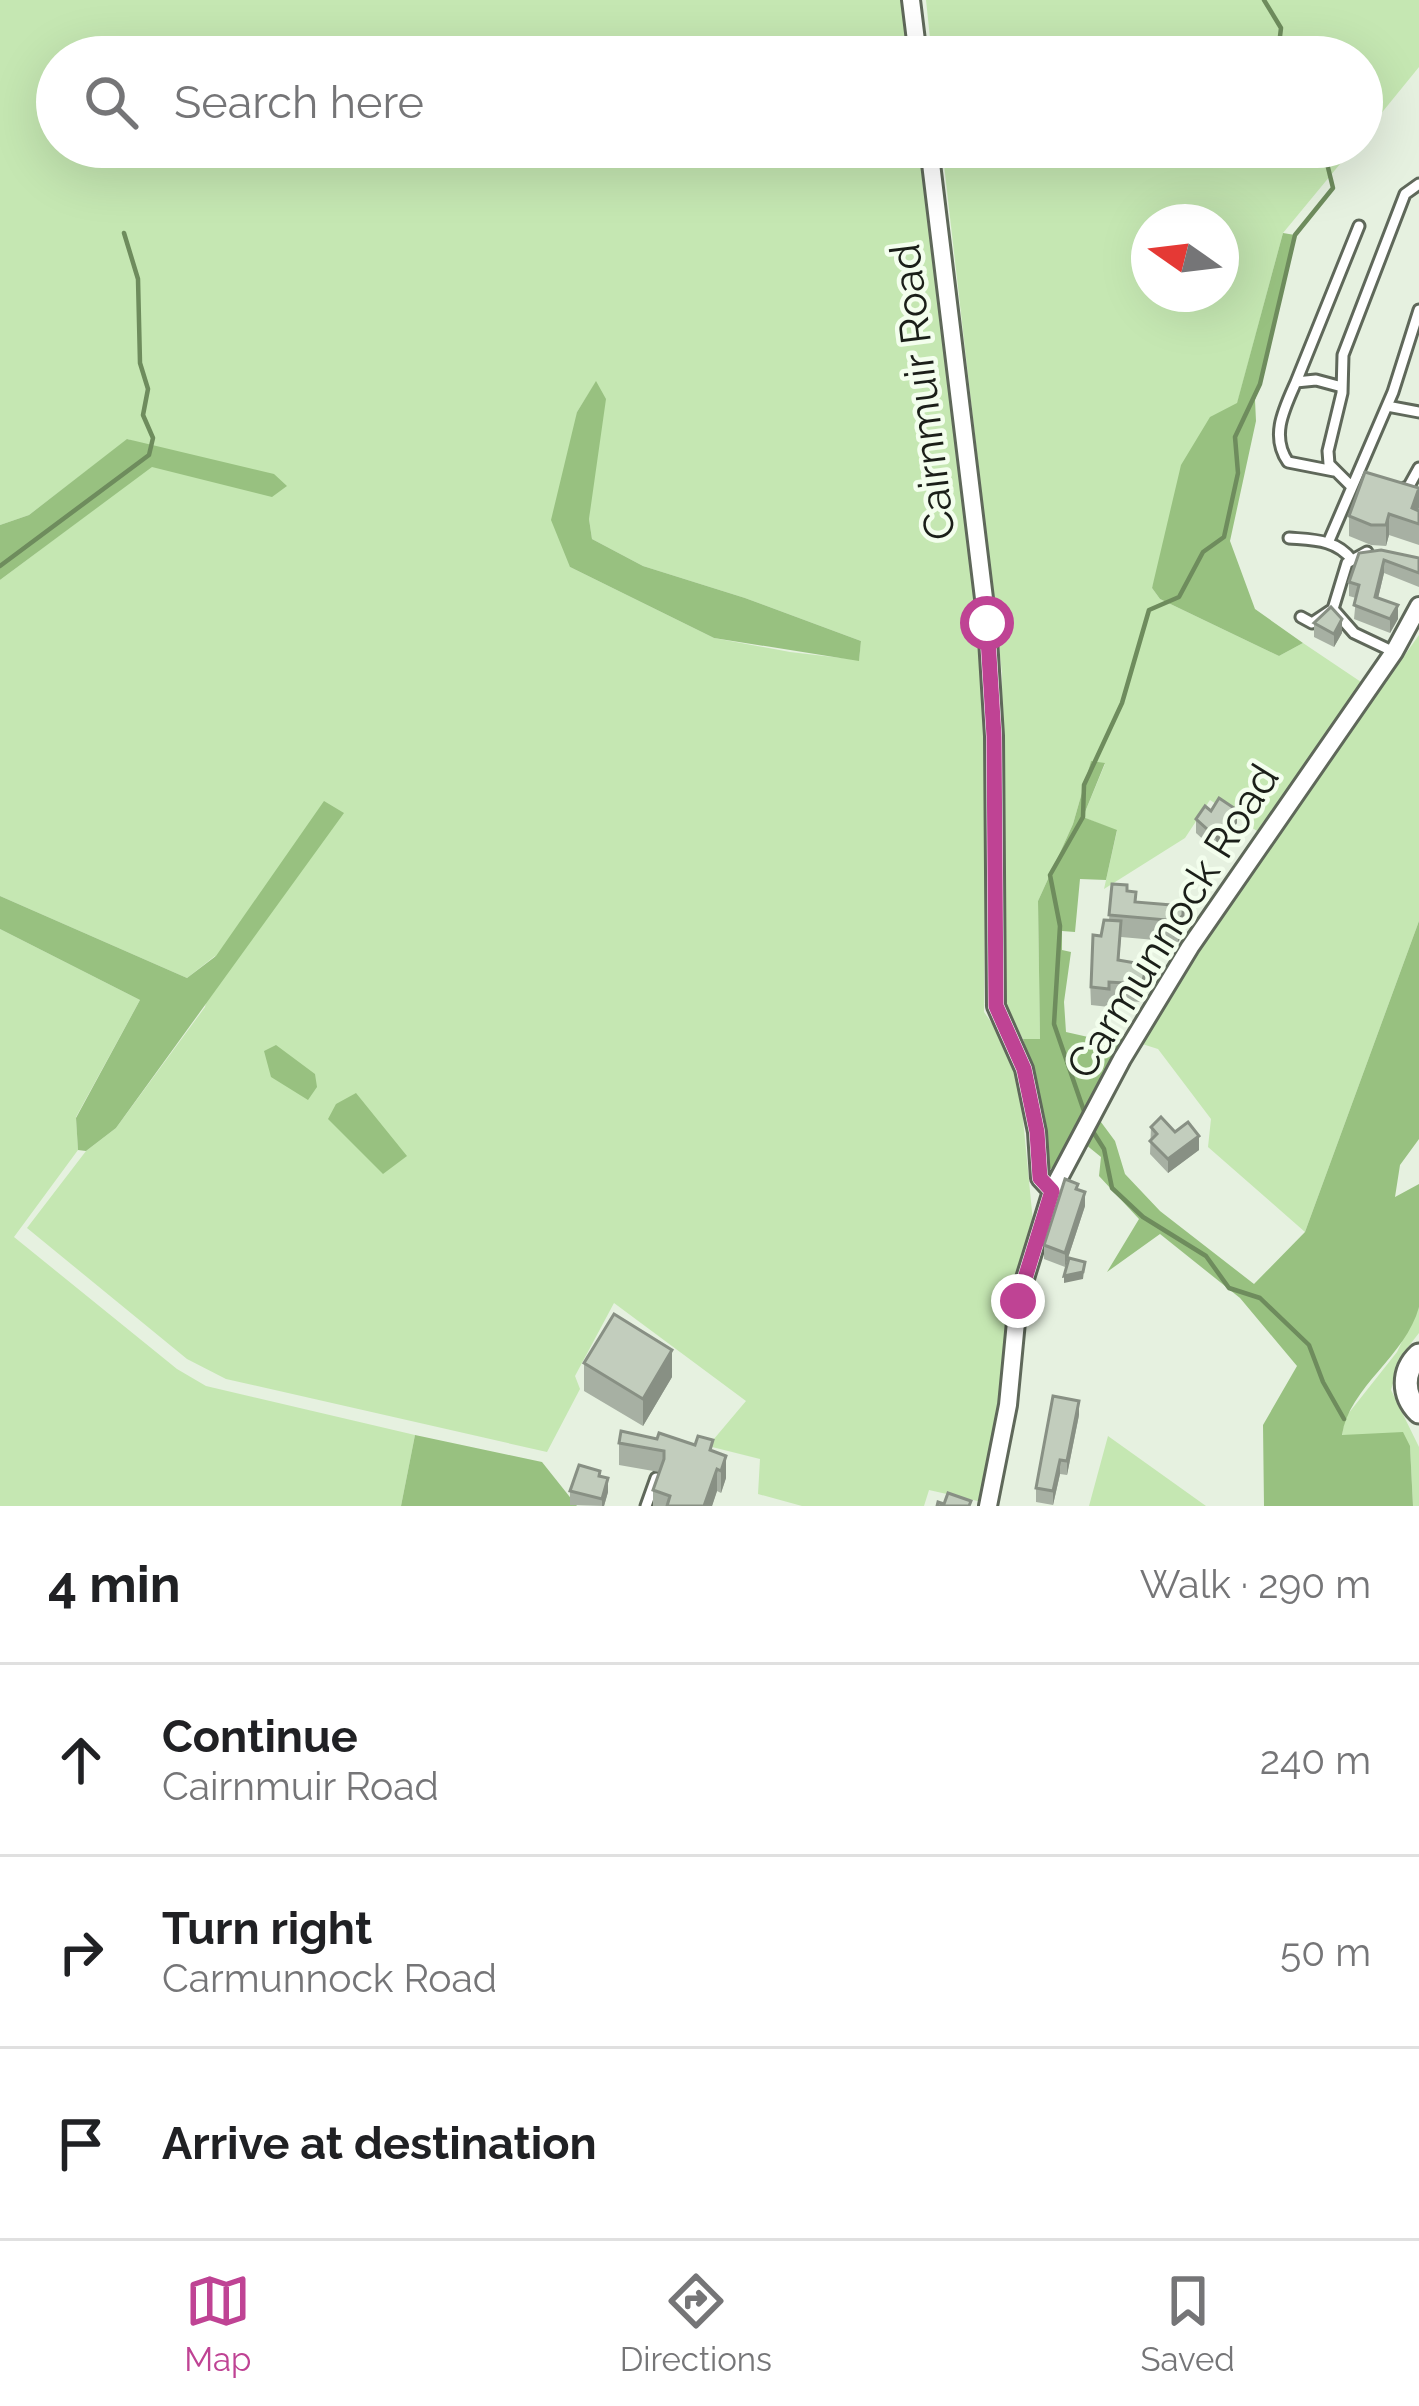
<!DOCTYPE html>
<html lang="en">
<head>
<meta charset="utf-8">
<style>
  :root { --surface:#fff; --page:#f2f2f2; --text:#202124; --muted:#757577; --line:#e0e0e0; --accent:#bf4394 }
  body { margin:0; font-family:Raleway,sans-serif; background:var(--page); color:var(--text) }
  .compass { position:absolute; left:1131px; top:204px; width:108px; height:108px; border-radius:50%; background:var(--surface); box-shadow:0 12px 48px #0002; rotate:284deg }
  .stop { position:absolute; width:36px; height:36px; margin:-27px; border:9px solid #bf4394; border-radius:50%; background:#fff }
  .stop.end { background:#bf4394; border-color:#fff; box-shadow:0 3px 12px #0008 }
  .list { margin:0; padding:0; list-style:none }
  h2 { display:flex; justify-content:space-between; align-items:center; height:156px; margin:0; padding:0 48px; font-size:51px }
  h2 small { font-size:39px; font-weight:400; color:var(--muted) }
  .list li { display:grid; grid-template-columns:78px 1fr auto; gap:36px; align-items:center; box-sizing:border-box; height:192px; padding:0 48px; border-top:3px solid var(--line) }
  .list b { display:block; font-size:45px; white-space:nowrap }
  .list p { margin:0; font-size:39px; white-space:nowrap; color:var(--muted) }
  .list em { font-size:39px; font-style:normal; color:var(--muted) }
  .icon { flex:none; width:66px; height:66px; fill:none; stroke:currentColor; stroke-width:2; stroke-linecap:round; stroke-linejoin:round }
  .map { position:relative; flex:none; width:1419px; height:1506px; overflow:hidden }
  .search { position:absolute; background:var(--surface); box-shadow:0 12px 48px #0002; left:36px; right:36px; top:36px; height:132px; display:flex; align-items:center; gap:30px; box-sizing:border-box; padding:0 42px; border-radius:66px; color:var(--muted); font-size:45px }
  .sheet { height:732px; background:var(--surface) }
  nav { display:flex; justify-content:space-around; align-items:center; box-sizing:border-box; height:168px; border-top:3px solid var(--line); background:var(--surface); font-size:33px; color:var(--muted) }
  nav a { display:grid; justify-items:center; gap:6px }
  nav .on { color:var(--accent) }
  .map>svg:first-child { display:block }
  .green { fill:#c5e7b2; fill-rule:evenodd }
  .forest { fill:#98c180 }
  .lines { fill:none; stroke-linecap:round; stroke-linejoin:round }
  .stream { stroke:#6e8c5d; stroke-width:4.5 }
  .service-casing { stroke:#5f685a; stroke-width:15 }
  .minor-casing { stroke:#5f685a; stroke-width:22 }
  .tertiary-casing { stroke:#5f685a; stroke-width:27 }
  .service { stroke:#fff; stroke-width:9 }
  .minor { stroke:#fff; stroke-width:16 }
  .tertiary { stroke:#fff; stroke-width:21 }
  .wall { fill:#a7b0a3 }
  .shaded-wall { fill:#889084 }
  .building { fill:#c2cdbd; stroke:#889084; stroke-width:3 }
  .route { stroke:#bf4394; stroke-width:15 }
  .labels { text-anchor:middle; stroke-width:9; stroke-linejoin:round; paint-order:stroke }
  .street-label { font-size:42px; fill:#1b1f19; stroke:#f3feed }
</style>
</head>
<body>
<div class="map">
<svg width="1419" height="1506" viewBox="0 0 1419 1506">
  <rect width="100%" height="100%" fill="#e6f1e0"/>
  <path class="green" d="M0 0H904L911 57H57V147H922L986 686 984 1012 1000 1035 1019 1078 1033 1222 1010 1295 999 1410 982 1502 929 1490 924 1506H802L758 1494 760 1459 708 1446 746 1401 614 1303 575 1376 580 1389 547 1452 226 1379 187 1359 27 1228 86 1151 116 1128 205 1007 215 956 187 978 0 896V580L152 466 272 496 128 439 29 515 0 525ZM596 382 589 519 592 539 643 566 745 598 861 641 859 660 790 652 714 638 570 567 577 412Z
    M926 0H1419V67L1362 137V57H932Z
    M942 147H1354L1283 233 1237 404 1210 418 1152 588 1160 599 1279 656 1303 643 1364 684 1257 831 1210 800 1185 838 1104 889 1117 831 1083 817 1105 764 1091 761 1073 824 1038 901 1040 1039H1023L1004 1003 1002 673ZM1149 222H1221V294H1149Z
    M1419 635V921L1305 1232 1208 1147 1211 1119 1158 1049 1139 1043 1187 961Z
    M0 929 140 1000 76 1117 78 1150 14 1237 177 1369 206 1386 415 1435 401 1506H0Z
    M1419 1306V1333L1401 1356 1391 1390 1419 1447V1506H1413L1410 1447 1342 1436 1344 1419 1397 1352Z
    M1108 1436 1206 1506H1089Z"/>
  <path class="forest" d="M1283 233 1295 235 1255 400 1256 421 1230 541 1255 609 1303 643 1279 656 1160 599 1152 588 1181 465 1210 417 1237 403Z
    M596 381 606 399 589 519 592 539 643 566 745 598 861 641 859 661 714 638 570 567 551 520 577 412Z
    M127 439 274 474 287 486 272 497 152 467 0 580V525L29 515Z
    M1091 761 1105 763 1083 817 1117 830 1106 880 1080 879 1075 932 1062 931V950L1071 952 1064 1002 1066 1032 1097 1039 1129 1038 1057 1167 1050 1169 1046 1164 1036 1081 1023 1039H1040L1038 901 1073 824Z
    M324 801 344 813 116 1128 86 1151 78 1150 76 1118 140 1000 0 929V896L187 978 216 956Z
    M1419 921V1139L1400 1165 1395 1197 1419 1184C1419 1214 1419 1281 1419 1307 1406 1356 1349 1387 1342 1435L1403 1432 1410 1446 1413 1506H1264L1263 1425 1297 1366 1240 1298 1160 1234 1107 1272 1139 1219 1099 1176 1101 1157 1085 1144 1098 1118 1115 1141 1125 1174 1160 1211 1254 1284 1305 1232Z
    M276 1045 315 1074 317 1087 308 1100 271 1077 264 1051Z
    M356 1093 407 1156 383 1174 328 1119 336 1104Z
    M415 1435 542 1462 577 1506H401Z"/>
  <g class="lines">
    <path class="stream" d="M1264 0 1281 28 1278 53 1288 57
      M0 566 149 455 153 438 143 415 148 389 140 363 138 279 124 233
      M1085 1114 1054 1024 1060 926 1050 875 1083 817 1084 785 1122 703 1149 610 1179 597 1203 552 1224 537 1238 473 1235 437 1260 384 1295 235 1333 188 1323 147
      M1092 1130 1104 1149 1112 1188 1143 1217 1206 1256 1229 1288 1260 1298 1309 1345 1323 1382 1344 1419"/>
    <g class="service-casing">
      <path id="service" d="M1296 382 1359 226
        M1387 406 1419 412
        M1334 471 1288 462C1270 436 1284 409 1296 382L1316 380 1342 387
        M1352 487 1329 464 1328 451 1342 393 1343 355 1405 194 1419 184
        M1401 490 1409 486 1419 468
        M1289 538C1313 540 1336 539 1352 560
        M1328 543 1393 392 1419 310
        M1333 609 1354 633 1394 652
        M1301 617 1312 623 1333 609 1347 563 1367 552
        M646 1506 656 1478"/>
    </g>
    <g class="minor-casing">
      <path id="minor" d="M911 0 918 57
        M929 147 987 623 994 736 996 1006 1024 1069 1037 1132 1040 1178 1052 1191
        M988 1506 1008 1405 1018 1301 1052 1191 1122 1059 1190 947 1394 652 1419 606"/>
    </g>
    <g class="tertiary-casing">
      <path id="tertiary" d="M1419 1355C1402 1371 1402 1395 1419 1412"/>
    </g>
    <use href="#service" class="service"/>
    <use href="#minor" class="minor"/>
    <use href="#tertiary" class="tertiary"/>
  </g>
  <path class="wall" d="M1419 511V545L1389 535 1386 546 1371 545 1349 536V516Z
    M1359 553 1419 558V587L1384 573 1378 598 1398 619 1390 633 1354 619 1356 598 1349 596V582Z
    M1314 623 1342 633 1334 647 1314 637Z
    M1196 819 1237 823 1216 851 1196 833Z
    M1112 884 1127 891 1136 902 1183 906V935L1178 942 1121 937 1119 960 1147 983 1142 1002 1109 1000V1007L1091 1005 1090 980 1101 936 1109 920Z
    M1151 1127 1175 1132 1199 1150 1168 1173 1150 1154Z
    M1078 1190 1085 1206 1065 1267 1044 1259V1245Z
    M584 1363 672 1377 643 1426 584 1391Z
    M1079 1415 1067 1475 1060 1474 1053 1505 1036 1502V1488Z
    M657 1439 713 1451 726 1478 721 1493 717 1491 712 1506H653V1490L659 1472 619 1465V1443Z
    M600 1476 608 1492 604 1506 570 1505V1491Z"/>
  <path class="shaded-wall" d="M1419 488V508L1414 523 1412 508Z
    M1389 514V535L1386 546V525Z
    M1384 560V573L1375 611V597Z
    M1398 605V619L1390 633V619Z
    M1342 619V633L1334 647V634Z
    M1237 810V823L1216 851V837Z
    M1183 906V935L1178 942V921Z
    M1147 965V983L1142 1002V984Z
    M1199 1136V1150L1168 1173V1159Z
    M1085 1192V1206L1065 1267V1253Z
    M1085 1262 1083 1279 1064 1283V1276Z
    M672 1350V1377L643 1426V1399Z
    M1079 1401V1415L1067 1475V1461Z
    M726 1456V1478L721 1493V1471Z
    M1060 1460V1474L1053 1505V1491Z
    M717 1469V1491L712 1506H704Z
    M608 1478V1492L604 1506H602V1499Z"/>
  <path class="building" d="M1365 472 1419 488 1412 508 1419 511V524L1389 514 1386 525H1371L1349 516Z
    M1381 550 1419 558V573L1384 560 1375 597 1398 605 1390 619 1354 605 1359 585 1349 582 1359 553Z
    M1331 607 1342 619 1334 634 1314 623Z
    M1219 798 1237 810 1216 837 1196 819 1205 806 1211 811Z
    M1112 884 1127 885V891L1136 892 1135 902 1183 906V915L1178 921 1109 915Z
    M1104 920 1121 921 1118 960 1147 965 1142 984 1109 982V989L1091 987 1093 935 1101 936Z
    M1161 1117 1175 1132 1188 1122 1199 1136 1168 1159 1150 1141 1157 1134 1151 1127Z
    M1065 1179 1078 1184 1076 1189 1085 1192 1065 1253 1044 1245Z
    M1069 1258 1085 1262 1083 1272 1064 1276Z
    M614 1314 672 1350 643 1399 584 1363Z
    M1053 1396 1079 1401 1067 1461 1060 1460 1053 1491 1036 1488Z
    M621 1431 657 1439 659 1433 695 1445 698 1436 713 1440 710 1450 726 1456 721 1471 717 1469 704 1506H667L670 1496 653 1490 664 1459V1451L619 1443Z
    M579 1465 600 1471 599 1476 608 1478 602 1499 570 1491Z
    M948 1493 971 1501 969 1506H937L938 1502 944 1504Z"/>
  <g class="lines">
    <path class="route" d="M987 623 994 736 996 1006 1024 1069 1037 1132 1040 1178 1052 1191 1018 1301"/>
  </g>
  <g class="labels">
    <g class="street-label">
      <text transform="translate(922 392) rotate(-97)" y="15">Cairnmuir Road</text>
      <text transform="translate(1172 921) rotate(-58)" y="15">Carmunnock Road</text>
    </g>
  </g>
</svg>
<svg class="compass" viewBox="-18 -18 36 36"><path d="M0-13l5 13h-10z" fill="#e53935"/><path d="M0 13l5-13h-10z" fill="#757577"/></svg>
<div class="stop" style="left:987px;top:623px"></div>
<div class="stop end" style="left:1018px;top:1301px"></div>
<div class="search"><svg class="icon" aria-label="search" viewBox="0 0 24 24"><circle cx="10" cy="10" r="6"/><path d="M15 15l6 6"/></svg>Search here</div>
</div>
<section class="sheet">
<h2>4 min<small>Walk · 290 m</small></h2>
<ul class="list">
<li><svg class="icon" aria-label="ahead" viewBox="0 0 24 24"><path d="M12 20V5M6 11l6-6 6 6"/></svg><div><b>Continue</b><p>Cairnmuir Road</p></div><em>240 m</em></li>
<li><svg class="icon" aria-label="right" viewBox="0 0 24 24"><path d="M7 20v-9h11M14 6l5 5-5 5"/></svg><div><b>Turn right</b><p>Carmunnock Road</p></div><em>50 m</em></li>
<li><svg class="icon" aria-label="arrive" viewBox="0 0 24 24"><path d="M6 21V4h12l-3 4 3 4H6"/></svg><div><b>Arrive at destination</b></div></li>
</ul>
</section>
<nav>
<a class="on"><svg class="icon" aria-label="map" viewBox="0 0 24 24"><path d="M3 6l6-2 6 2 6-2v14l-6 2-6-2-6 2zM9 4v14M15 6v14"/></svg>Map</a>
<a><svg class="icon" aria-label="directions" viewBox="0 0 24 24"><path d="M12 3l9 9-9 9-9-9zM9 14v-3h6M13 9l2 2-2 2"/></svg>Directions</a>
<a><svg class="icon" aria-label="saved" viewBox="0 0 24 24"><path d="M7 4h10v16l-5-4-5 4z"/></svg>Saved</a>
</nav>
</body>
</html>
